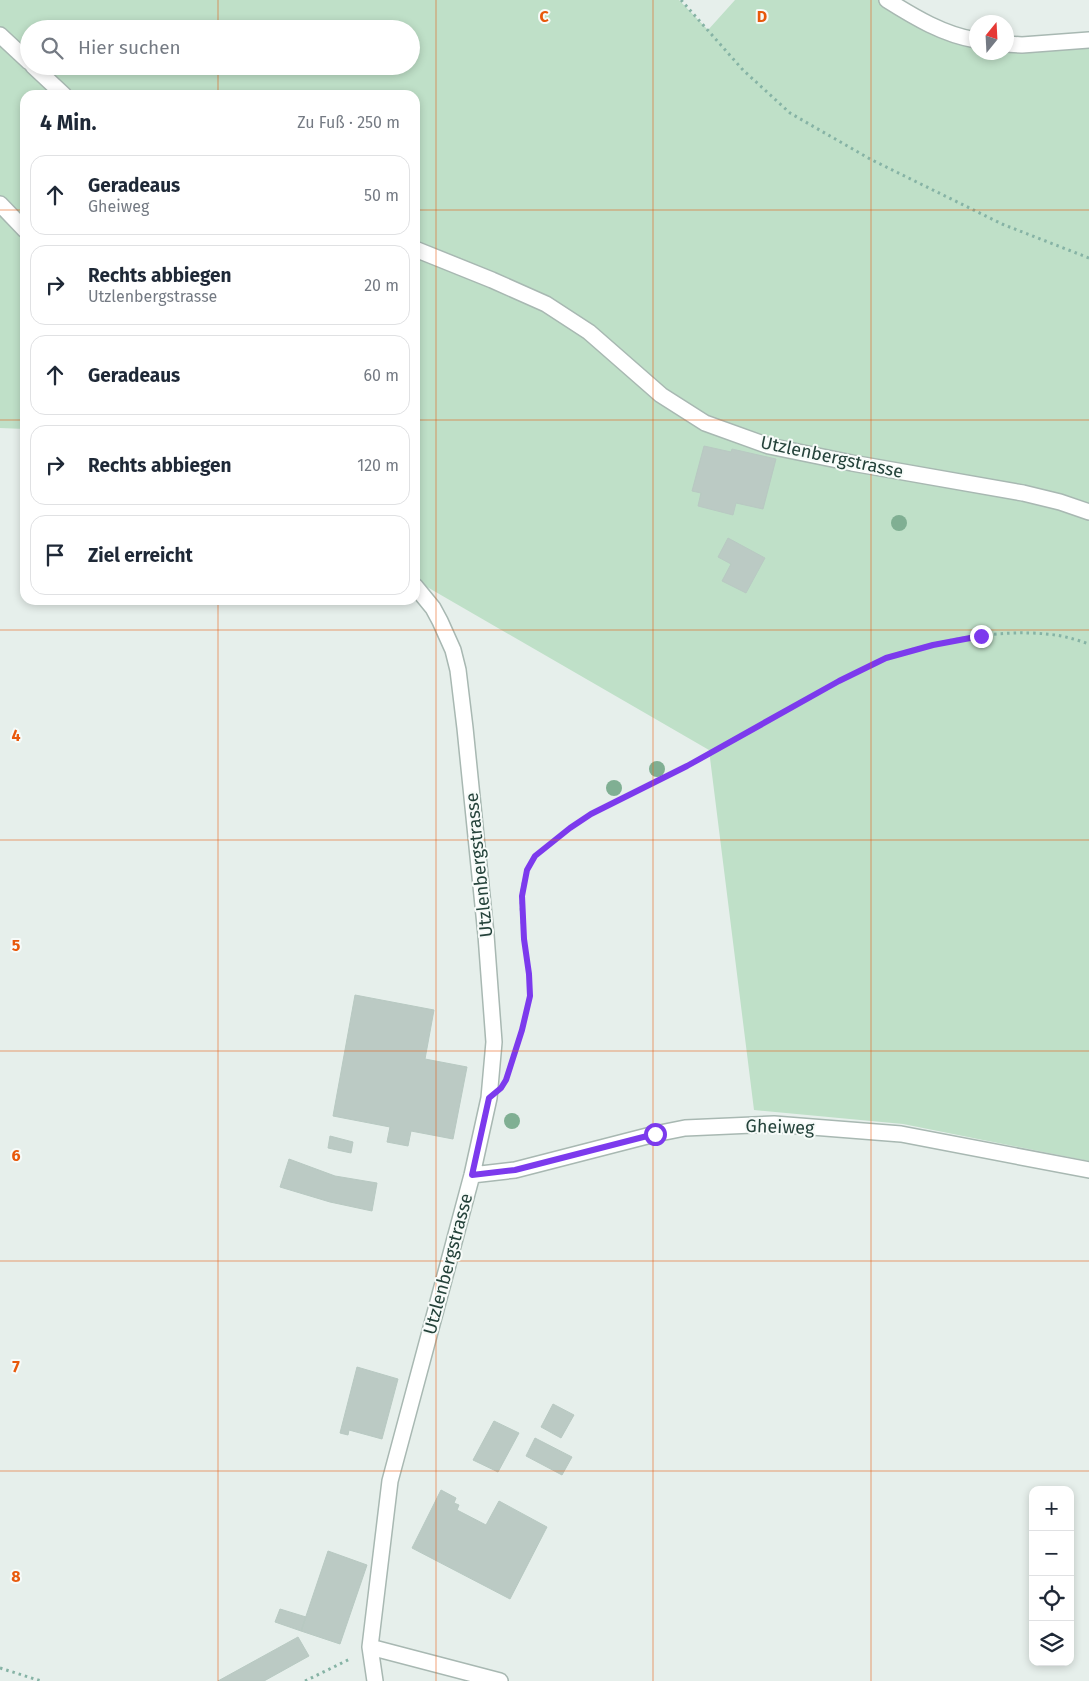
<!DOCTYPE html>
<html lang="de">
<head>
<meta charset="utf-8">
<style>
  :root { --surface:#fff; --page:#f6f6f7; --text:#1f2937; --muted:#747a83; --line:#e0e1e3 }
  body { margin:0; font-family:"Fira Sans",sans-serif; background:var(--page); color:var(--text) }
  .controls { position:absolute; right:15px; bottom:15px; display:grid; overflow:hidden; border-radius:10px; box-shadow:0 2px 8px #0003 }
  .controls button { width:45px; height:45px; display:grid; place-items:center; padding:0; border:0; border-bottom:1px solid var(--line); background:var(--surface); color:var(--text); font:25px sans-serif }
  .compass { position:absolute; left:969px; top:15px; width:45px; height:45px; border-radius:50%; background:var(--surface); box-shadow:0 2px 8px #0003; rotate:18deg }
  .stop { position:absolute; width:15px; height:15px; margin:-11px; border:4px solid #7c3aed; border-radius:50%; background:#fff }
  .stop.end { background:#7c3aed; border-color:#fff; box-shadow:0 1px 5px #0008 }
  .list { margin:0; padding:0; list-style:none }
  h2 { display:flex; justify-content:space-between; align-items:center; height:65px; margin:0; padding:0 20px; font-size:21px }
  h2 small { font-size:16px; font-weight:400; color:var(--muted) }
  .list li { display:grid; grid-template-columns:32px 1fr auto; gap:15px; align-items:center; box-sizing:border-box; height:80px; margin:0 10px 10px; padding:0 10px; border:1px solid var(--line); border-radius:15px }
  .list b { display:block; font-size:19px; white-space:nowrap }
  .list p { margin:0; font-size:16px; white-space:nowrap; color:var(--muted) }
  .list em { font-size:16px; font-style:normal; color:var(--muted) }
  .icon { flex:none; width:28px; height:28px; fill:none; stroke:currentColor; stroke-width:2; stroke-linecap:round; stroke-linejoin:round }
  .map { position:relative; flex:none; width:1089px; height:1681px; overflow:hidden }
  .search { position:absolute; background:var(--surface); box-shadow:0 2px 8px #0003; left:20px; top:20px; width:400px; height:55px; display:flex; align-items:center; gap:12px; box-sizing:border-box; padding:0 18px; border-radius:28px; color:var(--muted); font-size:19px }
  .panel { position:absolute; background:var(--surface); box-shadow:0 2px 8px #0003; left:20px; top:90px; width:400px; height:515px; border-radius:15px }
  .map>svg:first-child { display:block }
  .green { fill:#bfe0c8; fill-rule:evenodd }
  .building { fill:#bbcac4; stroke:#b8c9c2 }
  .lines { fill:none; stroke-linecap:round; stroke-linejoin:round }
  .minor-casing { stroke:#a8b8b2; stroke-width:18 }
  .path { stroke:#86b3a5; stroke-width:3; stroke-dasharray:2.5 4; stroke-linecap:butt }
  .minor { stroke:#fff; stroke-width:15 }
  .tree { fill:#80af93 }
  .route { stroke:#7c3aed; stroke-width:6 }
  .grid { fill:none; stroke:#e8590c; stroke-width:1; stroke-opacity:0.55 }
  .labels { text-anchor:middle; stroke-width:4; stroke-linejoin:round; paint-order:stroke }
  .street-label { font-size:18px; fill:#24423a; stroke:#f7fbf9 }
  .grid-label { font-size:16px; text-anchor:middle; font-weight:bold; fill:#e8590c; stroke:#f7fbf9; stroke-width:4; stroke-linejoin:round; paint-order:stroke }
</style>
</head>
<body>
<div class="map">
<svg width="1089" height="1681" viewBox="0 0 1089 1681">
  <rect width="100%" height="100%" fill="#e6efeb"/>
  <path class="green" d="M0 0H679L708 30 735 0H887L976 40V52H1006L1007 44 1089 40V1161L903 1124 754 1110 709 750 415 580V95H25V429L0 428ZM29 29H411V66H29Z"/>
  <path class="building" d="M704 446 731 452 732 449 776 459 763 509 736 503 733 515 698 506 701 493 692 491Z
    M728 538 765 558 746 593 722 581 731 564 718 557Z
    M355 995 434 1010 425 1059 467 1067 453 1139 411 1131 408 1146 387 1142 390 1127 333 1116Z
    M330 1136 353 1142 351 1153 328 1148Z
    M289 1159 335 1176 377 1183 372 1211 330 1202 280 1187Z
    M357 1367 398 1379 382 1439 349 1430 348 1435 340 1433Z
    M553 1404 574 1415 561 1438 541 1427Z
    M494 1421 519 1433 498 1472 473 1460Z
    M535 1438 572 1457 562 1475 526 1456Z
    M441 1490 456 1498 454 1503 459 1505 457 1510 486 1525 499 1501 547 1527 510 1599 412 1548Z
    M328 1551 367 1565 340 1644 301 1631Z
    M280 1609 306 1617 301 1631 275 1622Z
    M298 1637 309 1656 264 1681H218Z"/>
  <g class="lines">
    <g class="minor-casing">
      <path id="minor" d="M887 0C914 17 944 35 976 40
        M0 35 29 62
        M1006 44 1022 45 1089 40
        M33 66 64 95
        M0 204 25 230
        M415 249 492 280 546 304 589 332 661 395 705 423 769 446 852 463 1023 493 1060 502 1089 512
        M472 1175 515 1170 655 1134 685 1128 774 1124 901 1134 1089 1170
        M370 1647 500 1681
        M375 1681 370 1647 390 1481 472 1175 489 1098 494 1042 486 935 465 728 458 670 453 650 440 621 433 608 415 586"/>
    </g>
    <path class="path" d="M681 0 743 70 790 113 870 159 1002 224 1089 258
      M517 1045C523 1026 531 1005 530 986 529 948 510 898 531 863 537 853 546 847 554 840 597 806 640 791 688 766 730 744 770 719 811 696 836 683 861 668 887 658 931 641 999 629 1046 634 1061 635 1075 639 1089 644
      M0 1668 41 1681
      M305 1681 350 1659"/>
    <use href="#minor" class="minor"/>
  </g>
  <g class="tree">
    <circle cx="899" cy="523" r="8"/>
    <circle cx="657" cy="769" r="8"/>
    <circle cx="614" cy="788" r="8"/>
    <circle cx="512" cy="1121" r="8"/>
  </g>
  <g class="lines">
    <path class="route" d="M655 1134 515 1170 472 1175 489 1098 501 1088 506 1080 522 1030 530 996 529 974 524 939 522 896 527 870 535 856 570 828 591 814 687 766 839 681 886 658 933 645 981 636"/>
  </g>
  <path class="grid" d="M218 0V29M436 0V1681M653 0V1681M871 0V1681M218 66V95M0 210H25M415 210H1089M0 420H25M415 420H1089M218 600V1681M0 630H1089M0 840H1089M0 1051H1089M0 1261H1089M0 1471H1089"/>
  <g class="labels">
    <g class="street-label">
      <text transform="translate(832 457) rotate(12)" y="6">Utzlenbergstrasse</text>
      <text transform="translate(479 865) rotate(-96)" y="6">Utzlenbergstrasse</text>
      <text transform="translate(780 1127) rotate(2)" y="6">Gheiweg</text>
      <text transform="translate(448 1264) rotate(-75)" y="6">Utzlenbergstrasse</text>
    </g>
  </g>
  <g class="grid-label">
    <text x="544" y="22">C</text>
    <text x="762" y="22">D</text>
    <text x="16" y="741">4</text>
    <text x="16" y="951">5</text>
    <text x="16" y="1161">6</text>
    <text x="16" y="1372">7</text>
    <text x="16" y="1582">8</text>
  </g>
</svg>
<div class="controls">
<button>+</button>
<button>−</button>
<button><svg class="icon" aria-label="locate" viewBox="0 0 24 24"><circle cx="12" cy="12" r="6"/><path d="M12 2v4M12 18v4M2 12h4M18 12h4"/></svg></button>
<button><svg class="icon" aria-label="layers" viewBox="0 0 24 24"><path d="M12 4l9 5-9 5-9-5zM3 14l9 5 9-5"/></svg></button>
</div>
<svg class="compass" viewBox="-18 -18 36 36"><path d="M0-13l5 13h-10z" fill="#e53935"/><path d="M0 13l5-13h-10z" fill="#747a83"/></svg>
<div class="stop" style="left:655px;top:1134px"></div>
<div class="stop end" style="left:981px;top:636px"></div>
<div class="search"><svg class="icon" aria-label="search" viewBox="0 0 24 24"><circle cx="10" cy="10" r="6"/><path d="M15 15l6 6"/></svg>Hier suchen</div>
<section class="panel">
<h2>4 Min.<small>Zu Fuß · 250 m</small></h2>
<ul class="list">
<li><svg class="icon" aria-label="ahead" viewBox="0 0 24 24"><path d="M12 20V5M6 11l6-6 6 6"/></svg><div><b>Geradeaus</b><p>Gheiweg</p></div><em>50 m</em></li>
<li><svg class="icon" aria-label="right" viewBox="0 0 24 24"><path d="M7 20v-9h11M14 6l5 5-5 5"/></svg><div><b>Rechts abbiegen</b><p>Utzlenbergstrasse</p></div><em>20 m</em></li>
<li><svg class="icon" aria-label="ahead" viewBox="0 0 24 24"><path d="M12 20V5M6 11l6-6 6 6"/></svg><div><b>Geradeaus</b></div><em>60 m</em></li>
<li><svg class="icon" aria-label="right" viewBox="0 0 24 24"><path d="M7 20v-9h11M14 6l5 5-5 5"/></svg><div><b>Rechts abbiegen</b></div><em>120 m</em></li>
<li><svg class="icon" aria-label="arrive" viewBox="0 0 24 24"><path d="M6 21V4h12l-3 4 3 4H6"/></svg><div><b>Ziel erreicht</b></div></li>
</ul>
</section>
</div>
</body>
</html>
